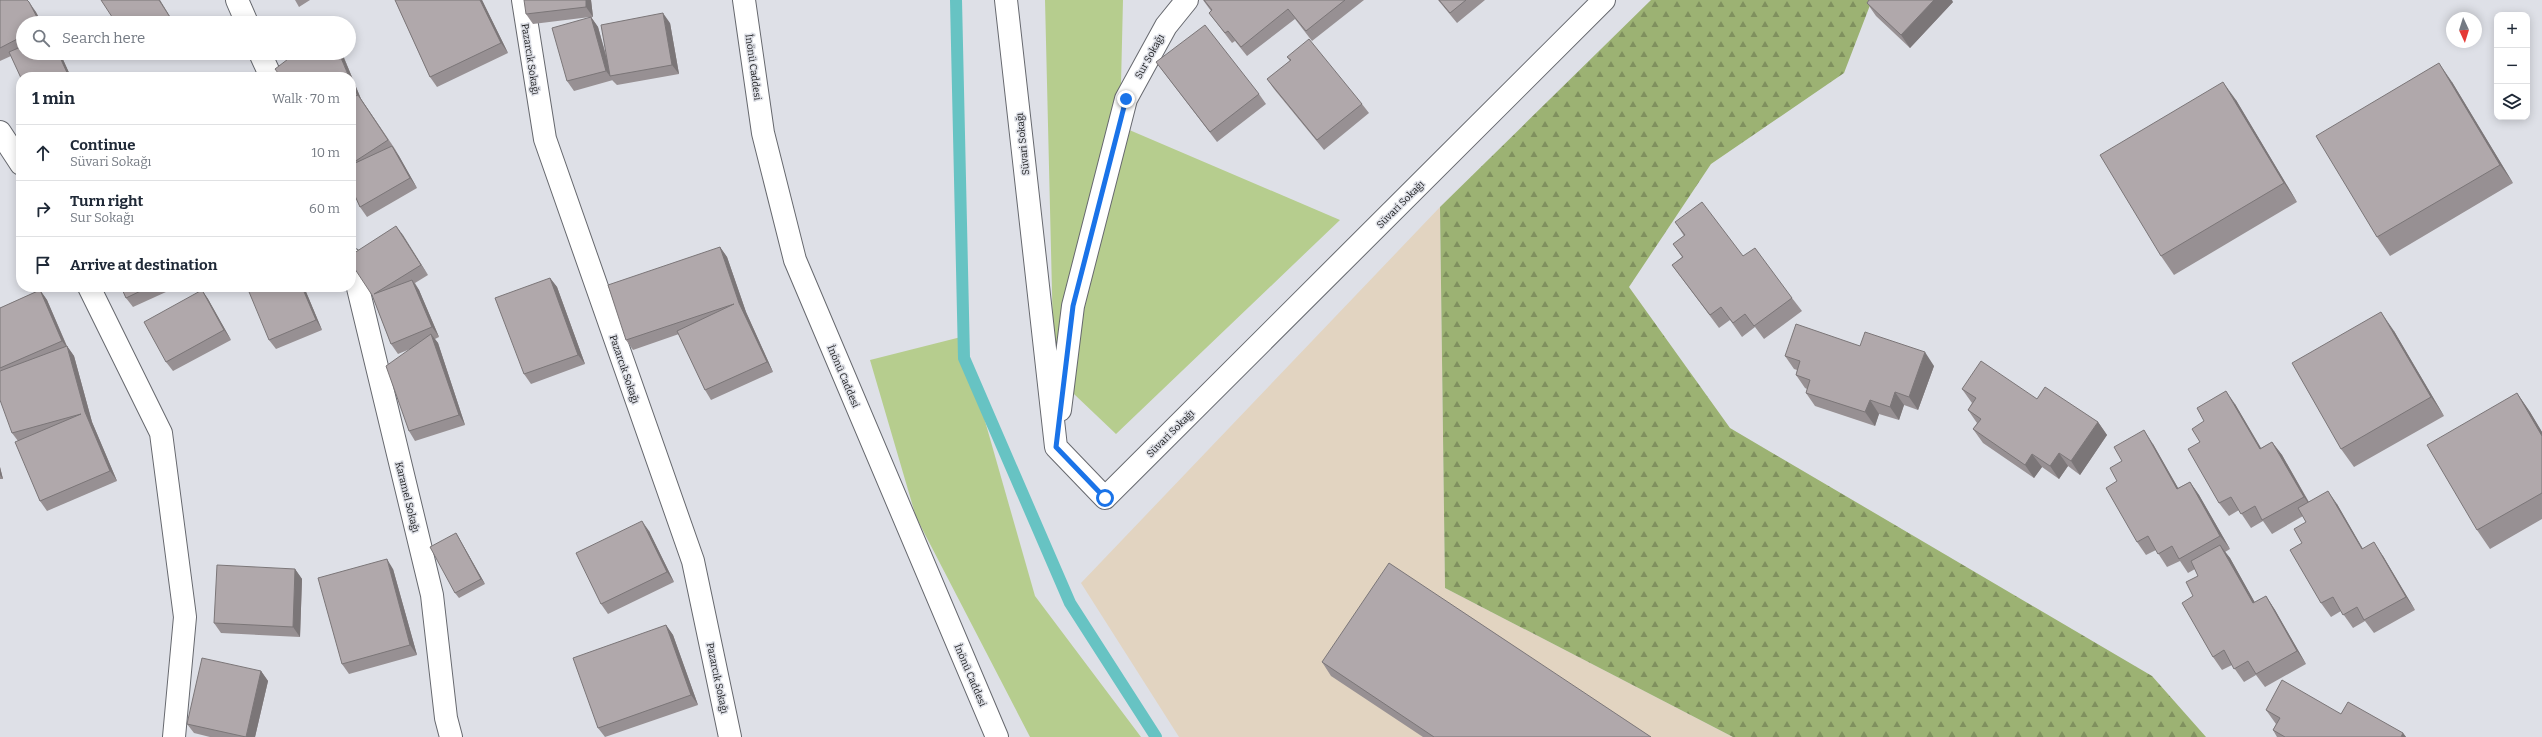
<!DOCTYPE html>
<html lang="en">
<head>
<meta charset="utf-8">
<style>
  :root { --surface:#fff; --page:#f6f6f7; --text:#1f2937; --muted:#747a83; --line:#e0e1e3 }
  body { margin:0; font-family:Bitter,serif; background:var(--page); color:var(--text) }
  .controls { position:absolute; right:12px; top:12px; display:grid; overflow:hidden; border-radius:8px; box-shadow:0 2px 10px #0003 }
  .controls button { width:36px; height:36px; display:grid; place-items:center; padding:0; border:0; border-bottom:1px solid var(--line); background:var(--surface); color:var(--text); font:20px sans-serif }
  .compass { position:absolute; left:2446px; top:12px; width:36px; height:36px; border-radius:50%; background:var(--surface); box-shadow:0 2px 10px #0003; rotate:176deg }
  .stop { position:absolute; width:12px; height:12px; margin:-9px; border:3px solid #1a73e8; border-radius:50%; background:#fff }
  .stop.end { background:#1a73e8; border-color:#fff; box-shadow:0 1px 4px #0008 }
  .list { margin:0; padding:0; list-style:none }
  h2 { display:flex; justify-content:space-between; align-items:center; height:52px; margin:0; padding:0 16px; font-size:17px }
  h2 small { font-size:13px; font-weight:400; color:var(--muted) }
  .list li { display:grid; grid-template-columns:26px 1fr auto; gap:12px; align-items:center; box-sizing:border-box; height:56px; padding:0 16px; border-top:1px solid var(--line) }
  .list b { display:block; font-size:15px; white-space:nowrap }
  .list p { margin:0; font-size:13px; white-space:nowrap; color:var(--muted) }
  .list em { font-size:13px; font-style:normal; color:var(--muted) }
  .icon { flex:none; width:22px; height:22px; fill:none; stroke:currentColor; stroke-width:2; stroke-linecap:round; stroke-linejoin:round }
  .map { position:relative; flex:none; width:2542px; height:737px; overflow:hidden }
  .search { position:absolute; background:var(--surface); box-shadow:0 2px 10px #0003; left:16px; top:16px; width:340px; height:44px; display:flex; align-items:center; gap:10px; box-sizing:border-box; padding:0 14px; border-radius:22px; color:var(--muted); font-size:15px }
  .panel { position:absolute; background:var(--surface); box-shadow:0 2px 10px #0003; left:16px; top:72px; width:340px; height:220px; border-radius:16px }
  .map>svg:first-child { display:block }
  .industrial { fill:#e2d4c1 }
  .green { fill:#b6cd8e }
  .forest { fill:url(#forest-firs) }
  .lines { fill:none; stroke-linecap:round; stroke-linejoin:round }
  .stream { stroke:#67c3c3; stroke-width:12 }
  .minor-casing { stroke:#66686e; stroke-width:24 }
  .minor { stroke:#fff; stroke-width:22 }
  .wall { fill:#979093 }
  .shaded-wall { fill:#7b7678 }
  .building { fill:#b0a8ab; stroke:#7b7678 }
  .route { stroke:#1a73e8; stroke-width:5 }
  .labels { text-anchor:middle; stroke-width:3; stroke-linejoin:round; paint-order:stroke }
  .street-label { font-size:10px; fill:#202123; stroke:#dee0e7 }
</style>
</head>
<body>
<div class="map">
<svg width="2542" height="737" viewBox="0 0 2542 737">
  <defs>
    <pattern id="forest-firs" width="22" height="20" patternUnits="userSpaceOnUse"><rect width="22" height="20" fill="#9cb273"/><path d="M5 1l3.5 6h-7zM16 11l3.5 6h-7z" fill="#7f905e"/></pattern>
  </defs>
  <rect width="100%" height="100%" fill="#dee0e7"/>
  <path class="industrial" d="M1440 207 1445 588 1733 737H1179L1081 583Z"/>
  <path class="green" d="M1045 0H1123L1120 126 1340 220 1116 434 1054 375Z
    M961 337 1035 596 1141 737H1030L916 517 870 360Z"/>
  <path class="forest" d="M1651 0H1872L1844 73 1711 164 1629 287 1730 428 2152 676 2206 737H1733L1445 588 1440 207Z"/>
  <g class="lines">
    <path class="stream" d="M956 0 964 358 1070 603 1156 737"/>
    <g class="minor-casing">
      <path id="minor" d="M237 0 247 23
        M523 0 545 139 693 561 730 737
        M744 0 763 133 795 260 997 737
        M1006 0 1056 447 1105 498 1604 0
        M260 53 271 77
        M0 132 21 164
        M351 259 432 595 446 718 451 737
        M89 287 161 433 185 617 174 737
        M1060 410 1073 306 1126 99 1166 26 1187 0"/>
    </g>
    <use href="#minor" class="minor"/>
  </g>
  <path class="wall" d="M0 0 36 12 23 23V53H60L71 77H21L11 56 0 61Z
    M295 0H310L299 7Z
    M395 0H482L508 53 437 87 430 77Z
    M591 0 593 17H591L598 27 607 58 670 23 679 74 617 85 612 80H613L574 91 567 81 590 17 533 24 526 14Z
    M1203 0H1364L1312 41 1295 19 1247 56 1235 41 1232 43 1216 22 1209 13 1211 11Z
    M1438 0H1485L1457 23Z
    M1953 2 1910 48 1876 16 1867 3Z
    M136 53H146L139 58Z
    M342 53 361 99 395 149 417 188 367 217 360 207 351 187V77Z
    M1287 57 1362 104 1369 113 1324 150 1274 89 1267 79 1290 61Z
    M1156 62 1259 94 1266 104 1217 142Z
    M2452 82 2513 183 2390 256 2377 237Z
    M2236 100 2297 202 2174 275 2161 256Z
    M1675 222 1743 256 1792 298 1802 311 1764 339 1755 327 1742 337 1730 320 1719 328 1672 265 1682 257 1673 244 1684 236Z
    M396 226 428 275 415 283 419 290 439 337 435 339 438 343 465 425 415 441 409 431 410 349 398 354 391 344 372 295Z
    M720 247 727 257 746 312 773 372 711 400 705 390 679 334 633 350 626 340Z
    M550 278 557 287 585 364 531 384 524 374Z
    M121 287H177L133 307 126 298Z
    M304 287 322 330 276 349 269 340Z
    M40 290 47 300 67 346 74 356 92 422 117 481 47 511 40 501 18 441 12 433 0 370V308Z
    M202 290 208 299 231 340 173 371 166 362Z
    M2394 331 2444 416 2354 467 2341 449Z
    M1860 346 1934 366 1918 410 1904 405 1899 420 1879 414 1875 426 1815 406 1806 393 1807 389 1805 388 1796 375 1797 370 1794 369 1785 356Z
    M1962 389 2037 399 2098 422 2107 435 2080 475 2068 466 2059 479 2042 467 2034 478 1983 443 1973 429 1977 423 1968 410 1972 403Z
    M2517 393 2530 412 2542 432V519L2490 549 2477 530Z
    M2235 404 2261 448 2272 442 2282 455 2309 502 2337 504 2363 549 2383 556 2415 610 2374 633 2365 621 2353 628 2341 611 2331 617 2321 603 2302 543 2306 522 2303 516 2272 534 2263 521 2251 528 2239 510 2229 516 2219 503Z
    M2153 444 2178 488 2190 482 2199 495 2230 549 2225 552 2230 558 2255 603 2266 596 2275 610 2306 664 2265 687 2256 675 2244 682 2232 665 2222 670 2213 657 2193 596 2198 576 2195 569 2188 573 2180 561 2167 567 2156 550 2146 555 2137 542Z
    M0 467 3 479H0Z
    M649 531 674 582 608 614 601 604Z
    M456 533 459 538 485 584 459 598 455 593Z
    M295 569 302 579 300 637 221 633 214 623Z
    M393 569 417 655 349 674 342 664Z
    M666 625 673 635 698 705 605 737 598 728Z
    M1322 662 1651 737H1423L1331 676Z
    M261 671 268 681 255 737H210L194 733 187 724Z
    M2266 710 2341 714 2403 733 2406 737H2277L2273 730 2276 724Z"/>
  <path class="shaded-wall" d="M159 0H160L174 23 173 22Z
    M480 0H482L508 53 501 43Z
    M586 0H591L593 17 586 7Z
    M1934 0H1952L1953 2 1910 48 1901 35Z
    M29 2 36 12 42 23H40Z
    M663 13 670 23 679 74 672 65Z
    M591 17 598 27 611 75 610 76 613 80 606 71Z
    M58 53H60L71 77H69Z
    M339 53H342L361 99 395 149 354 90 351 82V77H349Z
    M2439 63 2452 82 2513 183 2500 165Z
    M2223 82 2236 100 2297 202 2284 183Z
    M392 146 399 156 417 188 410 178Z
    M396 226 403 235 428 275 421 265Z
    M720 247 727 257 746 312 773 372 767 362 739 303Z
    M550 278 557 287 585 364 578 355Z
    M412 280 419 290 439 337 432 327Z
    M302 287H304L322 330 316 320Z
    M40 290 47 300 67 347V346L74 356 92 422 117 481 110 471 85 412 68 349 62 341Z
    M202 290 208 299 231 340 224 330Z
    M2381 312 2394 331 2444 416 2431 397Z
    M431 334 438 343 465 425 459 415Z
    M1925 352 1934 366 1918 410 1909 397Z
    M2226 391 2235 404 2269 462 2260 449Z
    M1895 392 1904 405 1899 420 1890 407Z
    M2517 393 2530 412 2542 432V436Z
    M1870 400 1879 414 1875 426 1865 412Z
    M2098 422 2107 435 2080 475 2071 461Z
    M2144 430 2153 444 2186 502 2177 489Z
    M2272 442 2282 455 2313 510 2304 497Z
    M2059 453 2068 466 2059 479 2050 466Z
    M2032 454 2042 467 2034 478 2025 465Z
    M0 467 3 479 0 475Z
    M2190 482 2199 495 2230 549 2220 536Z
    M2328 491 2337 504 2371 563 2362 549Z
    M642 521 649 531 674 582 667 572Z
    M456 533 459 538 485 584 481 579Z
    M2374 542 2383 556 2415 610 2406 597Z
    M2220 545 2230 558 2263 617 2253 603Z
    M387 559 393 569 417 655 410 645Z
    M295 569 302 579 300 637 293 627Z
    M2266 596 2275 610 2306 664 2297 651Z
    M666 625 673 635 698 705 691 695Z
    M261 671 268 681 255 737H246Z
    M2403 733 2406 737H2401Z"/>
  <path class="building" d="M0 0H27L29 2 40 23H23V36L0 48Z
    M101 0H159L173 22 171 23H116Z
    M395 0H480L501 43 430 77Z
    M524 0H586V7L526 14Z
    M1204 0H1345L1306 31 1288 9 1241 47 1228 31 1225 33 1209 13 1212 10Z
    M1439 0H1466L1450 13Z
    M1869 0H1934L1901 35 1867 3Z
    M663 13 672 65 610 76 601 25Z
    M591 17 606 71 567 81 552 28Z
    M1205 25 1259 94 1210 132 1156 62Z
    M1309 39 1362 104 1317 140 1267 79 1291 60 1287 57Z
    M23 46V53H58L69 77H21V78L9 52Z
    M296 53H339L349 77H281L275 69Z
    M2439 63 2500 165 2377 237 2316 136Z
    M351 82 354 90 351 93Z
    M2223 82 2284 183 2161 256 2100 155Z
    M358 95 388 140 351 164V98Z
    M392 146 410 178 360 207 351 187V165Z
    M1702 202 1743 256 1755 248 1792 298 1754 326 1745 314 1733 323 1721 307 1710 315 1672 265 1683 257 1673 244 1685 235 1675 222Z
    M396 226 421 265 374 294 412 280 432 327 391 344 372 295 351 263V255Z
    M720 247 739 303 767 362 705 390 677 331 734 304 626 340 608 285Z
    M550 278 578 355 524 374 495 298Z
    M121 287H149L126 298Z
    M247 287H302L316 320 269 340Z
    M40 290 62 341 0 368V308Z
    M202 290 224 330 166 362 144 322Z
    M2381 312 2431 397 2341 449 2292 363Z
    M1796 324 1860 346 1865 332 1925 352 1909 397 1895 392 1890 407 1870 400 1865 412 1806 393 1810 380 1796 375 1800 361 1785 356Z
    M431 334 459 415 409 431 386 366Z
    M67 346 85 412 110 471 40 501 15 442 81 414 12 433 0 400V371Z
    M1981 361 2037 399 2045 387 2098 422 2071 461 2059 453 2050 466 2032 454 2025 465 1973 429 1981 419 1968 410 1976 398 1962 389Z
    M2226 391 2260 449 2272 442 2304 497 2262 520 2255 506 2241 514 2231 497 2219 503 2188 449 2200 442 2192 429 2204 421 2197 408Z
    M2517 393 2542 436V493L2477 530 2427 445Z
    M2144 430 2177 489 2190 482 2220 536 2179 559 2172 546 2158 554 2148 536 2137 542 2106 488 2117 481 2110 468 2122 461 2114 447Z
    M2328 491 2362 549 2374 542 2406 597 2364 620 2357 607 2343 615 2333 597 2321 603 2290 550 2302 543 2294 529 2306 522 2298 508Z
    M642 521 667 572 601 604 576 553Z
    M456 533 481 579 455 593 430 547Z
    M2220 545 2253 603 2266 596 2297 651 2256 674 2248 661 2234 669 2224 650 2213 657 2182 603 2193 596 2186 582 2198 576 2191 561Z
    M387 559 410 645 342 664 318 578Z
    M1389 563 1651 737H1434L1322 662Z
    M217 565 295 569 293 627 214 623Z
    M666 625 691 695 598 728 573 658Z
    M202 658 261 671 246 737 187 724Z
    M2282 680 2341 714 2348 702 2403 733 2401 737H2285L2273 730 2280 718 2266 710Z"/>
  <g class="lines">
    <path class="route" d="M1105 498 1056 447 1073 306 1126 99"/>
  </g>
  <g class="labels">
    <g class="street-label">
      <text transform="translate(1149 56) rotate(-61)" y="4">Sur Sokağı</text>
      <text transform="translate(531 59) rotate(81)" y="4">Pazarcık Sokağı</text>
      <text transform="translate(754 67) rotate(82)" y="4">İnönü Caddesi</text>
      <text transform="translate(1022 144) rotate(-96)" y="4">Süvari Sokağı</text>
      <text transform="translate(1400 204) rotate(-45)" y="4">Süvari Sokağı</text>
      <text transform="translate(625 369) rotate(71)" y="4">Pazarcık Sokağı</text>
      <text transform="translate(844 376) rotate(67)" y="4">İnönü Caddesi</text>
      <text transform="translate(1170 433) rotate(-45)" y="4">Süvari Sokağı</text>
      <text transform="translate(408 497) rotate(76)" y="4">Karamel Sokağı</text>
      <text transform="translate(971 675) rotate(67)" y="4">İnönü Caddesi</text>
      <text transform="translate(718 678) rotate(78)" y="4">Pazarcık Sokağı</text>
    </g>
  </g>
</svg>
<div class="controls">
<button>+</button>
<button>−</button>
<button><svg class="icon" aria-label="layers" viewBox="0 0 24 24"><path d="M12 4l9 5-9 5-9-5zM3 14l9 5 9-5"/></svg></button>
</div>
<svg class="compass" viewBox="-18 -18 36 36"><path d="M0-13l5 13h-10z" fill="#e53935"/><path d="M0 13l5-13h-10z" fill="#747a83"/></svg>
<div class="stop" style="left:1105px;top:498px"></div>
<div class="stop end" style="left:1126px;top:99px"></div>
<div class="search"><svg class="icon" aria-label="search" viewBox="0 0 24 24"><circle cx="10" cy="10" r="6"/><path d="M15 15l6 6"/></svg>Search here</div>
<section class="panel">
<h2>1 min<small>Walk · 70 m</small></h2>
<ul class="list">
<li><svg class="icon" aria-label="ahead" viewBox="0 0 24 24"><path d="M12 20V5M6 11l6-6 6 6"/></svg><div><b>Continue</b><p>Süvari Sokağı</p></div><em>10 m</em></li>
<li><svg class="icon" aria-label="right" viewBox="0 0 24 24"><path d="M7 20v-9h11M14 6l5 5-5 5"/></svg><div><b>Turn right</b><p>Sur Sokağı</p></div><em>60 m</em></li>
<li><svg class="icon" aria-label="arrive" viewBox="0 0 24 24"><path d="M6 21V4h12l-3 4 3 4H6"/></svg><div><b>Arrive at destination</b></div></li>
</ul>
</section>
</div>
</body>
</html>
